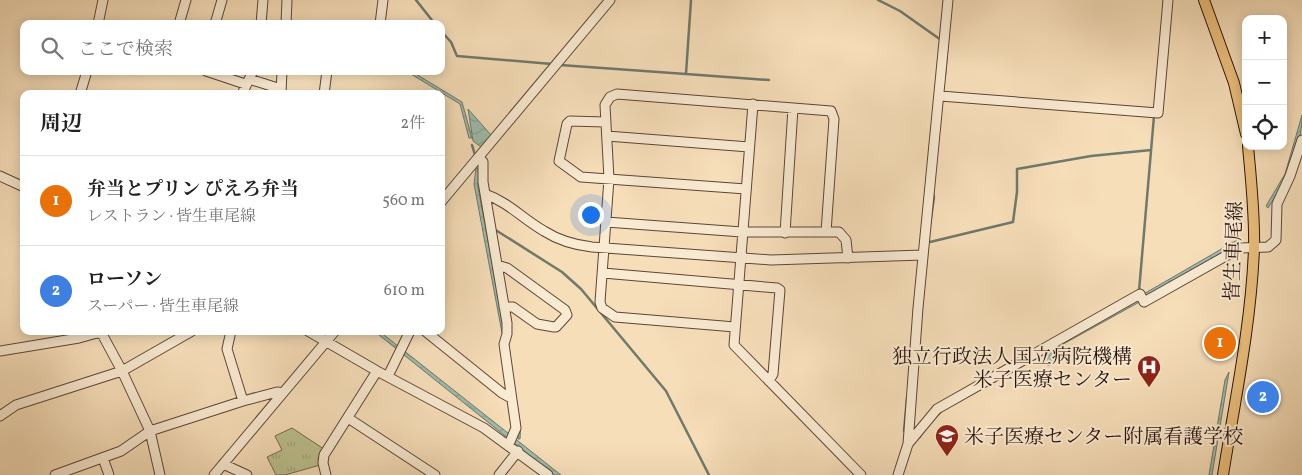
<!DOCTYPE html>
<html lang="ja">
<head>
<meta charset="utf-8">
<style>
  :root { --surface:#fff; --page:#f2f2f2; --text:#222; --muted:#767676; --line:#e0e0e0; --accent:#111827 }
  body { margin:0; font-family:Vollkorn,"Noto Serif JP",serif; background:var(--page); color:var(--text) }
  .controls { position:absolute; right:15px; top:15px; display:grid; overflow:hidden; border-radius:10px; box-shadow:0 2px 12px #0003 }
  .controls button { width:45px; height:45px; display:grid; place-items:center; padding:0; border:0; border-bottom:1px solid var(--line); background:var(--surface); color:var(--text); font:25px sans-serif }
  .you { position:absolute; left:590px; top:214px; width:18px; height:18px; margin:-12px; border:4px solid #fff; border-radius:50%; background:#1a73e8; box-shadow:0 0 0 8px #1a73e833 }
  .badge { display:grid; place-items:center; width:32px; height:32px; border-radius:50%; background:var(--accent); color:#fff; font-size:16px; font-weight:700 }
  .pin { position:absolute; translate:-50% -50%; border:2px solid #fff; box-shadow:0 1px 5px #0006 }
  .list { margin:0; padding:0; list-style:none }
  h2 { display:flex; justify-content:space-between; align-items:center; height:65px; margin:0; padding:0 20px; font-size:21px }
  h2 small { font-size:16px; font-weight:400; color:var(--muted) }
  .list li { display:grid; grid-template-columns:32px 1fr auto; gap:15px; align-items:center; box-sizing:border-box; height:90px; padding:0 20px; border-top:1px solid var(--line) }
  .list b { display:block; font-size:19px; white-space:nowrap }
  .list p { margin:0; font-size:16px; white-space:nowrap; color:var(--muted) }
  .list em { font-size:16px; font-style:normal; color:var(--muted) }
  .icon { flex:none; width:28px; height:28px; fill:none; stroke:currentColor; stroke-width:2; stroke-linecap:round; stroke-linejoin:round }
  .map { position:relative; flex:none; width:1302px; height:475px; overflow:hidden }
  .search { position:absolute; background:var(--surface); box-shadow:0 2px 12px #0003; left:20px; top:20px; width:425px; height:55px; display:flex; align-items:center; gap:12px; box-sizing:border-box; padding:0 18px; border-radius:10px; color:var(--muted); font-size:19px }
  .panel { position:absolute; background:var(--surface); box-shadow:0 2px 12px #0003; left:20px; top:90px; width:425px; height:245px; border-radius:10px }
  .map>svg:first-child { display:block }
  .grass { fill:url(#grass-tufts); stroke:#736a4d }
  .water { fill:url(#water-waves); stroke:#6f796c }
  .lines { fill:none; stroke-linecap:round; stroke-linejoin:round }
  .stream { stroke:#6f796c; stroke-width:2.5 }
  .minor-casing { stroke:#5d4636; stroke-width:11 }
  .major-casing { stroke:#2a140b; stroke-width:12 }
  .minor { stroke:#f9ead2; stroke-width:9 }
  .major { stroke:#ebbf7c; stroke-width:10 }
  .labels { text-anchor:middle; stroke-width:4; stroke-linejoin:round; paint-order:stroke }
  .street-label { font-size:20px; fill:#2a140b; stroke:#f9ead2 }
  .poi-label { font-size:20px; fill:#2a140b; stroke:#f9ead2; text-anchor:end }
</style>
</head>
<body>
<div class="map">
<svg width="1302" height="475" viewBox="0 0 1302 475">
  <defs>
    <pattern id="grass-tufts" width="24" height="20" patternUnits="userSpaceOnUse" patternTransform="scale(1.25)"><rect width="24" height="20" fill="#bcc18f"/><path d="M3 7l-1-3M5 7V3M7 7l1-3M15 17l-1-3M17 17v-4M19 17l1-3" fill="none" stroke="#a2a57a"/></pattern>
    <pattern id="water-waves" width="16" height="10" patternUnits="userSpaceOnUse" patternTransform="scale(1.25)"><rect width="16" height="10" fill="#9dbcad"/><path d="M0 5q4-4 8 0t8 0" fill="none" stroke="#87a194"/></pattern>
  </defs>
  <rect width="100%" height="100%" fill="#f6deb9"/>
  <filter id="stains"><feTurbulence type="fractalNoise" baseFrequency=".004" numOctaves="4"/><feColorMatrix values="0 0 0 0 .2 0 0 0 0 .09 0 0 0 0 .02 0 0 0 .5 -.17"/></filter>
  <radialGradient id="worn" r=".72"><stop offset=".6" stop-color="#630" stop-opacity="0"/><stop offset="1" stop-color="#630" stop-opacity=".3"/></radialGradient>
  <path class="grass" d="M292 428 324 449 318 459 320 465 285 475H276L267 457 282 450 275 436Z"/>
  <path class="water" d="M406 71H411L462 102 472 138H469L460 104Z
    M468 109 491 135 481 147 473 141Z
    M1302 115C1302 149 1286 180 1268 208L1266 206 1285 174Z
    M476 168 479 169 478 187 505 333C512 349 510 367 513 384 516 403 522 421 520 439H518L519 429 507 344 502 333 474 184Z
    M1237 240 1240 243 1172 284 944 410 927 427 920 438 917 436 931 417Z
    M374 331H379L561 475H554Z
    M1061 346 1067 355 1048 366 1043 358Z
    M1229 372 1212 475H1209L1225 380Z"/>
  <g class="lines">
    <path class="stream" d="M416 0 435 24
      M691 0 686 74 769 80
      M878 0 900 11 941 40
      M441 31 451 42 457 56 552 64
      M560 65 686 74
      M945 75 947 51
      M472 145 475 155
      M930 225 934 197 933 193
      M494 229 562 272 581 289 666 391 709 475
      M930 242 1013 222 1017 192V169L1091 156 1151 150
      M1139 291 1154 116
      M904 431 907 398"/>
    <g class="minor-casing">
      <path id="minor" d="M98 24 103 0
        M179 24 186 0
        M215 24 222 0
        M261 24 263 0
        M286 24 287 0
        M380 24 383 0
        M206 71 245 84
        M249 79 281 89
        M281 93 282 71
        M80 94 87 71
        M242 94 253 71
        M324 94 327 71
        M940 96 1158 113 1168 0
        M753 104 734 345 861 475
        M605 122 570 121 567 124 559 161 581 177 746 189
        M607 136 749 147
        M479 157 483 162V182L507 323V334L504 344 516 428 509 444
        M0 176 24 187
        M485 194C508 202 523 219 544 231 558 240 575 245 592 247L771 260 923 255
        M441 202 610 0
        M606 222 742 232H839L846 240 848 258
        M785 233 793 108
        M497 265 507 268 565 310 567 315 556 327H554L537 324 513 307H504
        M603 273 777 288 780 290 773 374 769 381
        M735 327 615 317 602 308 600 302 609 179 605 105 610 97 617 94 831 111 834 119 826 232
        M231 331 227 349 243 401
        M308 331 377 371 484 428 548 475
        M425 331 502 393 511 398
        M0 351 79 338 97 333 102 334 122 371 150 431 160 475
        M388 376 410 331
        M0 416 16 405 122 371 192 331
        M348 418 435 475
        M908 444 937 409 1140 294 1144 302 1240 248 1268 247 1276 240 1277 204 1290 176 1302 140
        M103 458 109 475
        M223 464 247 475
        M55 475 121 451 150 431 243 401 277 392 283 393
        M214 475 335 331
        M326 475 323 463 324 455 377 371
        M499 475 518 451
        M898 475 908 444 918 308 948 0"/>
    </g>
    <g class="major-casing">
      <path id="major" d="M1204 0 1234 83 1246 134
        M1223 475C1235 400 1251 325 1254 249 1255 215 1251 180 1248 146"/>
    </g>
    <use href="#minor" class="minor"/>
    <use href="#major" class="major"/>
  </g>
  <defs>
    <g id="hospital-pin" transform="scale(1.25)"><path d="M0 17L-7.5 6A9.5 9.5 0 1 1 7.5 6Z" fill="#8f2418" stroke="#f9ead2"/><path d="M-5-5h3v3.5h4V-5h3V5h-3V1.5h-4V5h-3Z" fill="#fff"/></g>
    <g id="school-pin" transform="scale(1.25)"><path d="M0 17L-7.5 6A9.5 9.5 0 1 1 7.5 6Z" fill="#8f2418" stroke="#f9ead2"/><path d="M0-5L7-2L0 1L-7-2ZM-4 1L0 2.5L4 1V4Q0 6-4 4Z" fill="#fff"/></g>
  </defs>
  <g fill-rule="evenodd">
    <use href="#hospital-pin" x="1149" y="367"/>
    <use href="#school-pin" x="947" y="436"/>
  </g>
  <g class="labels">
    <g class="street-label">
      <text transform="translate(1233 251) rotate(-88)" y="7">皆生車尾線</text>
    </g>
    <g class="poi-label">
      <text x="1132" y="363">独立行政法人国立病院機構<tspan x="1132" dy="23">米子医療センター</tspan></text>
      <text x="964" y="443" text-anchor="start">米子医療センター附属看護学校</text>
    </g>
  </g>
  <rect width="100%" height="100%" filter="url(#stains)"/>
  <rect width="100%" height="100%" fill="url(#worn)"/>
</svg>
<div class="controls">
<button>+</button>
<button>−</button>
<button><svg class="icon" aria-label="locate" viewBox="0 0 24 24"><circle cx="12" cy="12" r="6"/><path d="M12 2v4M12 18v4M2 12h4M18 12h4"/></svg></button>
</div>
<div class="you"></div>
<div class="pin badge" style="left:1220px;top:343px;background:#e8710a">1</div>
<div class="pin badge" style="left:1263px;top:397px;background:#3f7fe0">2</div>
<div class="search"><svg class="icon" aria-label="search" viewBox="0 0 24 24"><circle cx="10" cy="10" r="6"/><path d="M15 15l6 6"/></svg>ここで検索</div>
<section class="panel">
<h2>周辺<small>2件</small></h2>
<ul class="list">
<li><span class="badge" style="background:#e8710a">1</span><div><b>弁当とプリン ぴえろ弁当</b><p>レストラン · 皆生車尾線</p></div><em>560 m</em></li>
<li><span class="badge" style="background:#3f7fe0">2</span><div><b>ローソン</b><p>スーパー · 皆生車尾線</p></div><em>610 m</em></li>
</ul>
</section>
</div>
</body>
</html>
